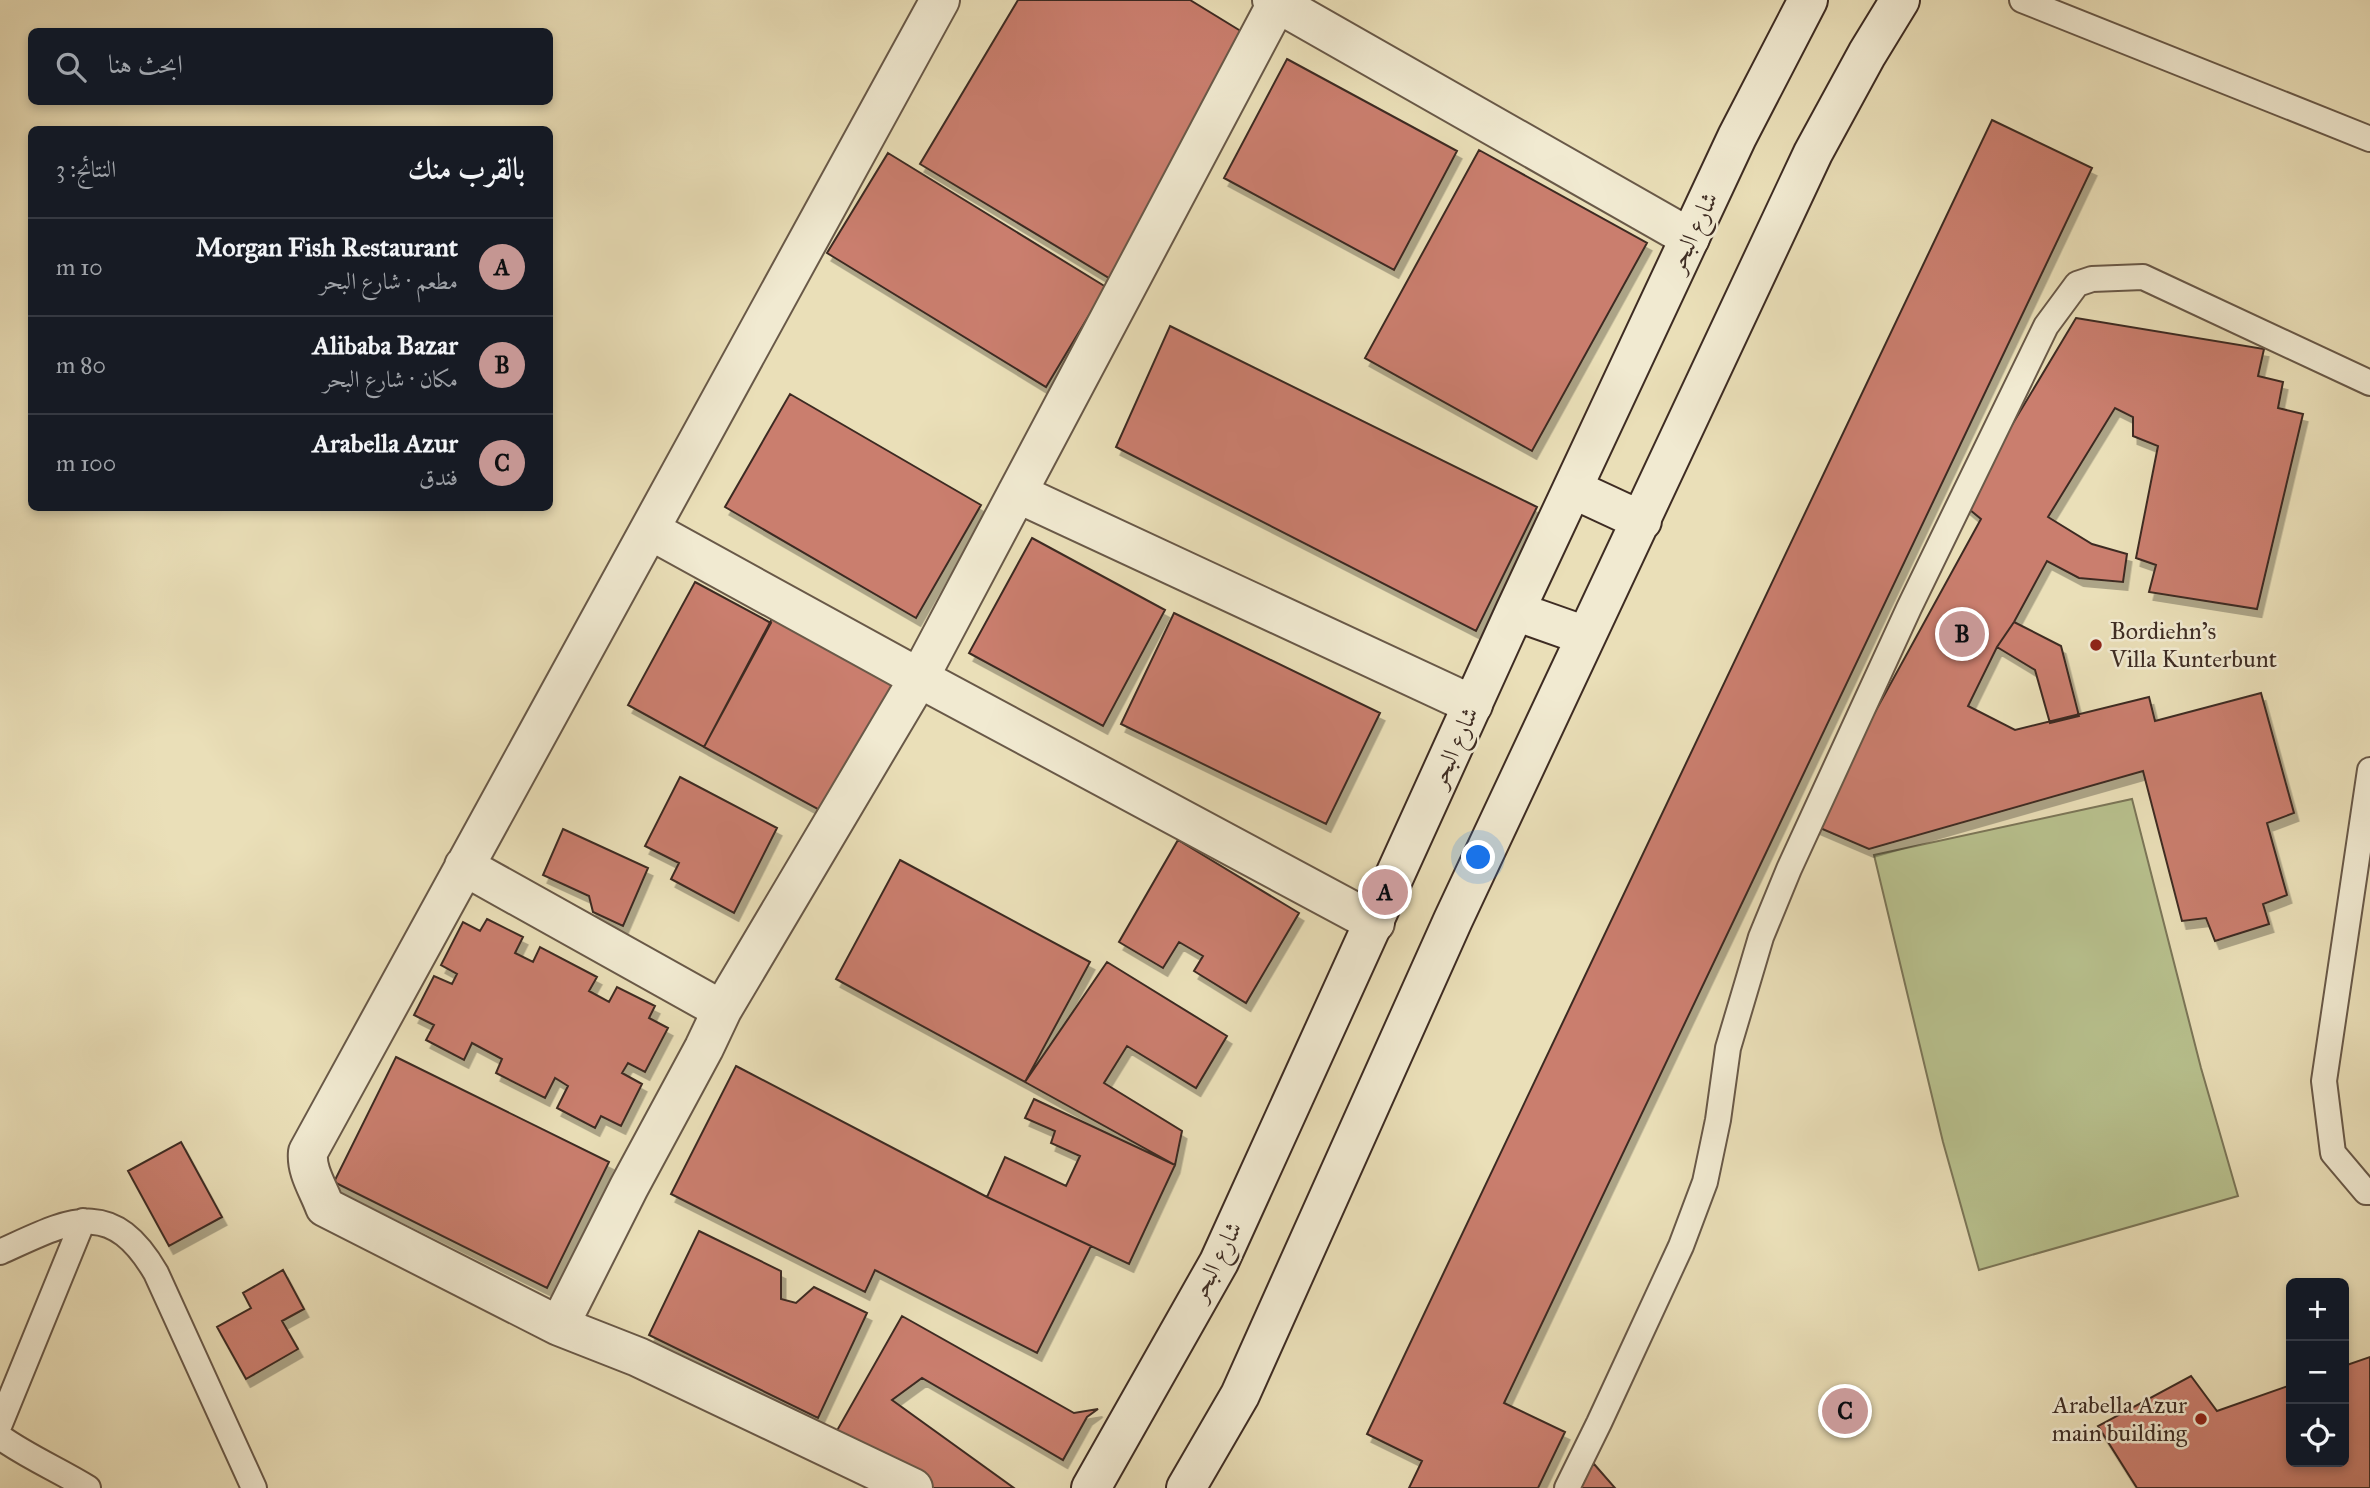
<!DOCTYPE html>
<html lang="ar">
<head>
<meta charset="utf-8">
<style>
  :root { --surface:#171b24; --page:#20242c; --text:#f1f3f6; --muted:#9ea1a6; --line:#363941; --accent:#c59692 }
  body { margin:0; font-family:"IM FELL Great Primer",Amiri,serif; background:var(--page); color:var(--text); direction:rtl }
  .controls { position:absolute; right:21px; bottom:21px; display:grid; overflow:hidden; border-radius:10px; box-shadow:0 4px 10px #0003 }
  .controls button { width:63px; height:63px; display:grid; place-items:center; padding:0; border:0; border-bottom:2px solid var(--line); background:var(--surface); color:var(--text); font:35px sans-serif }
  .you { position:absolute; left:1479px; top:858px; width:24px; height:24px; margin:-18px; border:5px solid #fff; border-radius:50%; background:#1a73e8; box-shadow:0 0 0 10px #1a73e833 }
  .badge { display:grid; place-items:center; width:46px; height:46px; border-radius:50%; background:var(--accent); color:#111; font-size:23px; font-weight:700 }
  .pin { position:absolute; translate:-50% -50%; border:4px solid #fff; box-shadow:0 2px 7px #0006 }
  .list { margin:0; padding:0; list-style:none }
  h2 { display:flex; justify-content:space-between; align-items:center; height:91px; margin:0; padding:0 28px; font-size:30px }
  h2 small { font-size:23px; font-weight:400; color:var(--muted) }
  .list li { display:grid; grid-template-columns:46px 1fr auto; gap:21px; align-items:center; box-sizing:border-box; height:98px; padding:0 28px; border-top:2px solid var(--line) }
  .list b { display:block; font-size:26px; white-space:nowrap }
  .list p { margin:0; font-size:23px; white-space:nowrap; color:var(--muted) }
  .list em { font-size:23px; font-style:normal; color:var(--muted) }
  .icon { flex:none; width:38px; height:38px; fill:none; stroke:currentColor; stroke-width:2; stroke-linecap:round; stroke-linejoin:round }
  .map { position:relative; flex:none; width:2370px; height:1488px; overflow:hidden; direction:ltr }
  .search { position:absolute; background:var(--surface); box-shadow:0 4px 10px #0003; left:28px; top:28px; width:525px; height:77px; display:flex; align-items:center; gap:18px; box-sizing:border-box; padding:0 24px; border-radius:10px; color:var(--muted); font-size:26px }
  .panel { position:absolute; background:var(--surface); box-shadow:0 4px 10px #0003; left:28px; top:126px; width:525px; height:385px; border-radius:10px; direction:rtl }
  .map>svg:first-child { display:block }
  .green { fill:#b8c18e; stroke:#7b7658; stroke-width:2 }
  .building { fill:#ca7e6e; stroke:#3e2c23; stroke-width:2; filter:url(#shadow) }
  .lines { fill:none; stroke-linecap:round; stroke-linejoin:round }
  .service-casing { stroke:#695948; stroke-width:28 }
  .minor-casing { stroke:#695948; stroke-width:42 }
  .secondary-casing { stroke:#3e2c23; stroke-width:42 }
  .service { stroke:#f1ead1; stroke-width:24 }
  .minor { stroke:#f1ead1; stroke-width:38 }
  .secondary { stroke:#f1ead1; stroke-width:38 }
  .poi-dot { fill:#8f2418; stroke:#f1ead1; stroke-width:2.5 }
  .labels { text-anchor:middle; stroke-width:5; stroke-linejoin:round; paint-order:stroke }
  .street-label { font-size:24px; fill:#3e2c23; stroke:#f1ead1 }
  .poi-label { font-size:24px; fill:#3e2c23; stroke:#f1ead1; text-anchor:start }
</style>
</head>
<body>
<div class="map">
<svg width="2370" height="1488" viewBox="0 0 2370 1488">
  <defs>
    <filter id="shadow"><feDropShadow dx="4.5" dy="8" stdDeviation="0" flood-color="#0004"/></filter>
  </defs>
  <rect width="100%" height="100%" fill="#eadfb8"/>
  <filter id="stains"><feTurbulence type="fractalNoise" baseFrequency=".00286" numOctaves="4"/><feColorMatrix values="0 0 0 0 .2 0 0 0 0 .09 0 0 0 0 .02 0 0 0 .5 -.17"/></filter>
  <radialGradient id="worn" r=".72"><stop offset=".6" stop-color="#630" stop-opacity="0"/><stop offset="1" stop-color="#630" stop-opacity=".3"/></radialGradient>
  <path class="green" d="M2132 799 2201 1068 2238 1196 1979 1270 1943 1142 1874 855Z"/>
  <path class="building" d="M1018 0H1190L1257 41 1114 281 920 164Z
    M1287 59 1457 151 1394 270 1224 178Z
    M1992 120 2092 168 1504 1403 1565 1432 1538 1488H1409L1422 1461 1367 1434Z
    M1479 150 1647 243 1532 451 1365 358Z
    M888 153 1106 287 1046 387 827 253Z
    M2076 318 2264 349 2258 376 2283 382 2278 408 2303 414 2257 609 2149 592 2156 565 2136 558 2158 446 2133 436V417L2115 408 2048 517 2092 544 2127 554 2123 582 2079 578 2047 561 2014 622 1997 647 1968 706 2015 730 2149 697 2155 721 2261 693 2294 813 2267 823 2287 895 2263 904 2269 924 2215 941 2206 918 2182 921 2143 771 1869 849 1813 825 1981 519 1964 505Z
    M1170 326 1537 507 1476 631 1116 447Z
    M790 394 981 505 916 618 725 507Z
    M1032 538 1165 610 1103 726 969 653Z
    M695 582 771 623 704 747 628 705Z
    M775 613 898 681 825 813 704 747Z
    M1174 613 1380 713 1326 824 1121 724Z
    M2014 622 2061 646 2079 716 2050 723 2035 670 1997 647Z
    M680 777 777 828 734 913 671 879 679 863 645 846Z
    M563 829 648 868 623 926 593 912 589 896 543 875Z
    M1178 840 1299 913 1246 1003 1194 971 1203 956 1179 942 1163 968 1119 942Z
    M900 860 1090 962 1025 1082 836 979Z
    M487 919 523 937 515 953 533 962 540 947 597 977 589 991 609 1002 617 987 655 1006 649 1018 668 1028 645 1072 628 1063 622 1073 642 1084 621 1126 601 1116 595 1128 557 1108 568 1086 555 1078 545 1098 496 1073 502 1059 472 1043 464 1060 426 1040 434 1025 414 1015 434 976 452 984 457 974 441 965 463 922 480 931Z
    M1107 962 1227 1036 1196 1088 1127 1046 1104 1083 1182 1131 1175 1165 1025 1082Z
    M396 1057 609 1162 547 1288 334 1182Z
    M736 1066 987 1197 1091 1246 1037 1353 875 1270 865 1292 671 1194Z
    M1034 1099 1175 1165 1129 1264 987 1197 1005 1157 1066 1186 1080 1156 1051 1143 1055 1131 1025 1118Z
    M181 1142 222 1217 169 1246 128 1171Z
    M699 1231 781 1271V1299L796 1303 814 1287 867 1313 818 1418 649 1335Z
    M283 1270 304 1309 282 1321 298 1349 246 1379 217 1327 251 1308 243 1293Z
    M902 1316 1074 1413 1098 1409 1087 1417 1063 1460 922 1378 892 1400 1014 1488H931L835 1434Z
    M2370 1357V1488H2137L2098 1426 2191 1376 2217 1411 2291 1385V1462H2344V1366Z
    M1594 1464 1615 1488H1565Z"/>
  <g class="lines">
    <g class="service-casing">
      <path id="service" d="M2022 0 2370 139
        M2370 770 2324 1081 2333 1153 2366 1192H2370
        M0 1252C67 1222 110 1194 156 1273L254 1488
        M0 1424 83 1221
        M0 1437C28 1457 59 1470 88 1488
        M1567 1488 1599 1423 1681 1246 1705 1182 1718 1120 1728 1048 1761 937 1789 869 1909 608 2046 326 2077 284 2092 279 2143 277 2370 383"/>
    </g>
    <g class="minor-casing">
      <path id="minor" d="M1272 0 1690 238
        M1017 493 1473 705
        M650 530 919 678 1375 923
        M464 866 722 1010
        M559 1326 325 1207C318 1188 306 1171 308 1152L940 0
        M913 1488 638 1357 559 1326 629 1187 704 1048 722 1010 919 678 1277 3"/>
    </g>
    <g class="secondary-casing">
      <path id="secondary" d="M1573 489 1642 521
        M1515 611 1586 636
        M1091 1488 1219 1262 1515 611 1737 137 1808 0
        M1186 1488 1240 1395 1453 920 1813 153 1867 54 1900 0"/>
    </g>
    <use href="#service" class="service"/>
    <use href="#minor" class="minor"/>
    <use href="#secondary" class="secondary"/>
  </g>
  <g class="poi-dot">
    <circle cx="2096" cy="645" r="7"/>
    <circle cx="2201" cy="1419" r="7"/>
  </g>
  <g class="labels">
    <g class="street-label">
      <text transform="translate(1693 232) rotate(-65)" y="8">شارع البحر</text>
      <text transform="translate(1454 747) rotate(-66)" y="8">شارع البحر</text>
      <text transform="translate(1216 1261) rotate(-63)" y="8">شارع البحر</text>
    </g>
    <g class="poi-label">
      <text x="2110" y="639">Bordiehn's<tspan x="2110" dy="28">Villa Kunterbunt</tspan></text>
      <text x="2187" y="1413" text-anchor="end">Arabella Azur<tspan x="2187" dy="28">main building</tspan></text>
    </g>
  </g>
  <rect width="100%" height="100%" filter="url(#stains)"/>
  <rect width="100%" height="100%" fill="url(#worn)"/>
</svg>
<div class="controls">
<button>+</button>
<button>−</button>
<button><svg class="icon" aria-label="locate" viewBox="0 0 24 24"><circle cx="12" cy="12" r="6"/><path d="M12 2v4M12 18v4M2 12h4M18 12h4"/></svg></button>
</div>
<div class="you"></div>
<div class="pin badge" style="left:1385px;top:892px">A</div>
<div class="pin badge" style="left:1962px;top:634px">B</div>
<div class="pin badge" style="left:1845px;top:1411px">C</div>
<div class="search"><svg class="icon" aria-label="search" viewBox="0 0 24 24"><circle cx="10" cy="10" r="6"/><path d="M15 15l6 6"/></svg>ابحث هنا</div>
<section class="panel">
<h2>بالقرب منك<small>النتائج: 3</small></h2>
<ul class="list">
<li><span class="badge">A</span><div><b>Morgan Fish Restaurant</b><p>مطعم · شارع البحر</p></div><em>10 m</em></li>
<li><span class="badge">B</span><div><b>Alibaba Bazar</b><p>مكان · شارع البحر</p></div><em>80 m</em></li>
<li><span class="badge">C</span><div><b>Arabella Azur</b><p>فندق</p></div><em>100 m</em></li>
</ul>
</section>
</div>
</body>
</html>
